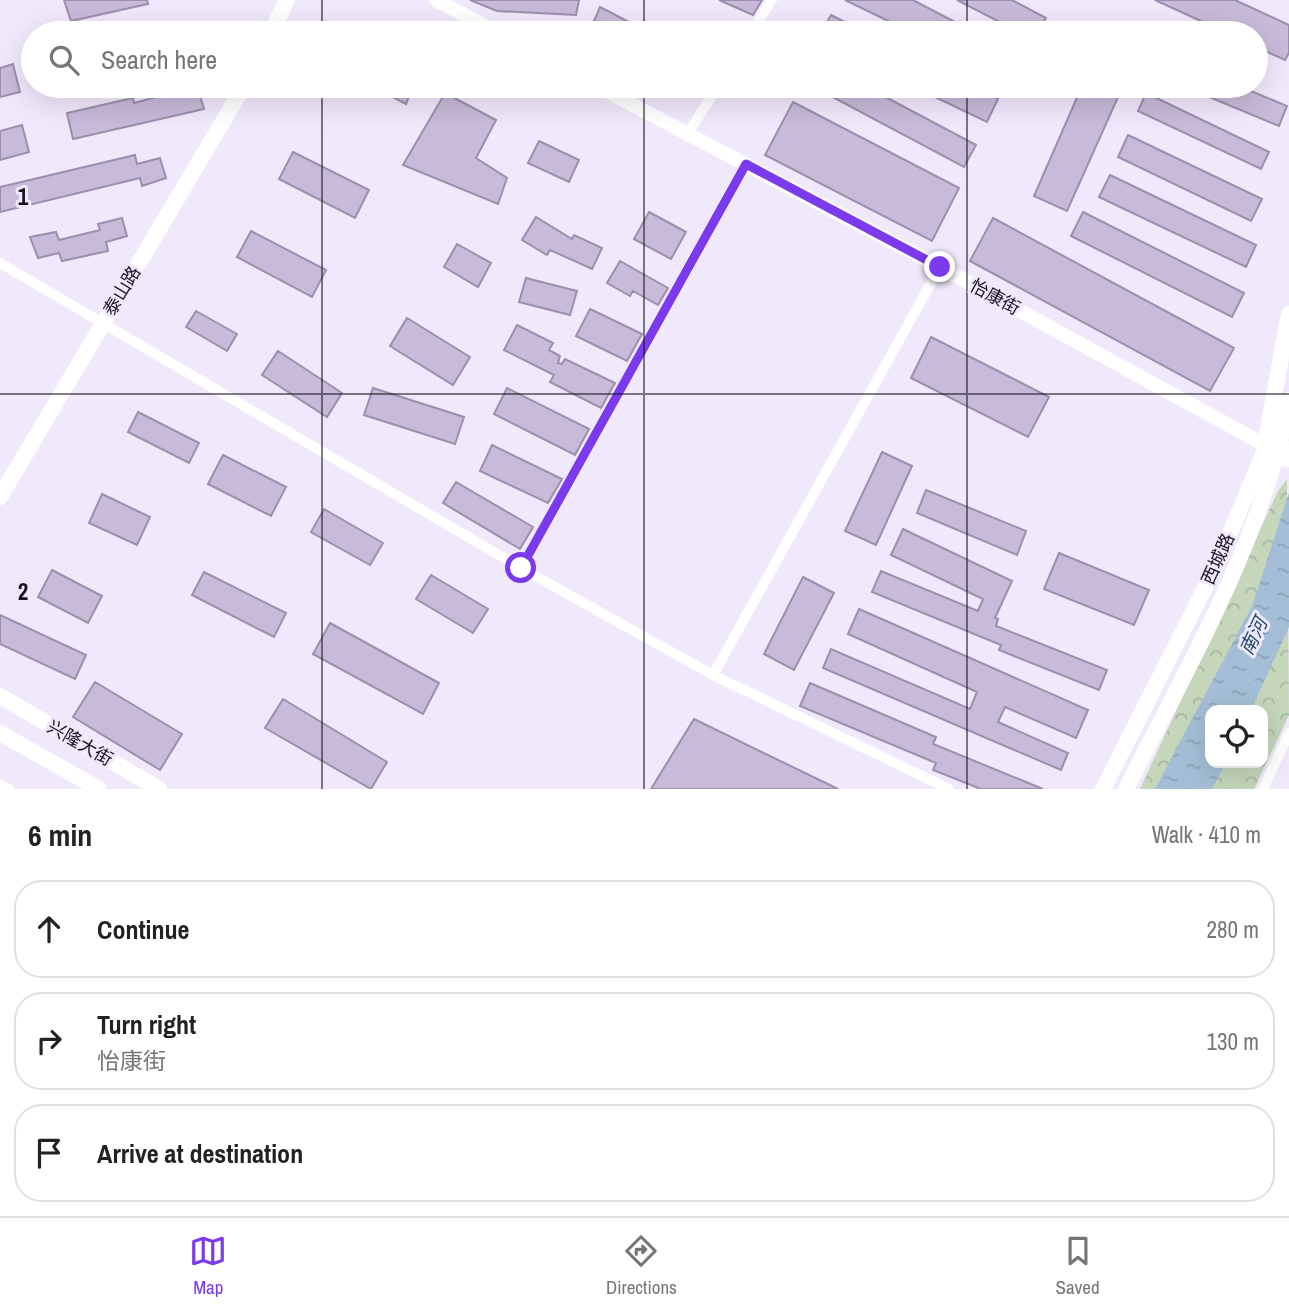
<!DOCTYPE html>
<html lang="en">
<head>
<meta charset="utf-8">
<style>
  :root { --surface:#fff; --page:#f2f2f2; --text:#222; --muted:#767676; --line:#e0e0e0; --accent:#7c3aed }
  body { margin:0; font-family:"Archivo Narrow","Noto Sans SC",sans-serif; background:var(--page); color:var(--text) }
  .controls { position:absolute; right:21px; bottom:21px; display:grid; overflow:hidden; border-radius:14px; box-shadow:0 7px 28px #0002 }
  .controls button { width:63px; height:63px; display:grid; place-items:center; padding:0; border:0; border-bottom:2px solid var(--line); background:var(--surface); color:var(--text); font:35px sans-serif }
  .stop { position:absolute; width:21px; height:21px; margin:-16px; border:5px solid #7c3aed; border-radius:50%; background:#fff }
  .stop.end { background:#7c3aed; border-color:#fff; box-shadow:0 2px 7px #0008 }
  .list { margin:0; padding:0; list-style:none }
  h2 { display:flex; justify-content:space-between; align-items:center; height:91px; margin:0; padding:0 28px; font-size:30px }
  h2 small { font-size:23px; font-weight:400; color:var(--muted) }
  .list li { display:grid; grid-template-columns:46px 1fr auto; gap:21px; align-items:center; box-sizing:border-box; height:98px; margin:0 14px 14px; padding:0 14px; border:2px solid var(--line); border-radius:28px }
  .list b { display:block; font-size:26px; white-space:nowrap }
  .list p { margin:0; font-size:23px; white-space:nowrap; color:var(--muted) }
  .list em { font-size:23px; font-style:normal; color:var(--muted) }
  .icon { flex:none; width:38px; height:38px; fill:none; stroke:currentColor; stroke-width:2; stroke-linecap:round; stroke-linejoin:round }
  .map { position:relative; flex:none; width:1289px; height:789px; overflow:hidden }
  .search { position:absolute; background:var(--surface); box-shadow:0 7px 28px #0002; left:21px; right:21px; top:21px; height:77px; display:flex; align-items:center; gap:18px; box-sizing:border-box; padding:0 24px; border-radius:38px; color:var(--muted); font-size:26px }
  .sheet { height:427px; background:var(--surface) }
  nav { display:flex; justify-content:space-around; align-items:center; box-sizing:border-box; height:98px; border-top:2px solid var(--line); background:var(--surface); font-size:19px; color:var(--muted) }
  nav a { display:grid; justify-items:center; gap:4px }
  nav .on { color:var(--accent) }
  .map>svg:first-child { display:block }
  .park { fill:url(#park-crowns); fill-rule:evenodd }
  .water { fill:url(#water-ripples) }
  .building { fill:#c8bad9; stroke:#9c8fad; stroke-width:2 }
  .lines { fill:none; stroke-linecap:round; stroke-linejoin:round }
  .minor { stroke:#fff; stroke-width:10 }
  .tertiary { stroke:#fff; stroke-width:14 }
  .secondary { stroke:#fff; stroke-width:16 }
  .route { stroke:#7c3aed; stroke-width:9 }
  .grid { fill:none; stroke:#19141f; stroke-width:2; stroke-opacity:0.55 }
  .labels { text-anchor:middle; stroke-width:6; stroke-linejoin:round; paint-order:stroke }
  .street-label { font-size:18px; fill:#19141f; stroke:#f0e8fb }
  .water-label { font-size:19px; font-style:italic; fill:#1b4668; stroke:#f0e8fb }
  .grid-label { font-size:23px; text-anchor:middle; font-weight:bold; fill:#19141f; stroke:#f0e8fb; stroke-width:6; stroke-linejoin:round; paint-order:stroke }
</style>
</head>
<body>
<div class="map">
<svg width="1289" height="789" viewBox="0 0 1289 789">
  <defs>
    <pattern id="park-crowns" width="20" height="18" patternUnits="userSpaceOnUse" patternTransform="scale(1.75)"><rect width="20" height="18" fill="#c5d6ba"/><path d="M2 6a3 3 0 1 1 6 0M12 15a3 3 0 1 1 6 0" fill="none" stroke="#a9b79f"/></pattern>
    <pattern id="water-ripples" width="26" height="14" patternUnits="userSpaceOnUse" patternTransform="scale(1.75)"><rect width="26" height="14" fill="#a3bed6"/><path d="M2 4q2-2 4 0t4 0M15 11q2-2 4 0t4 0" fill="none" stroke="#8ca2b7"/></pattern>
  </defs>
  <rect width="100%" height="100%" fill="#f0e8fb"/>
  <path class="park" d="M1287 479 1289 715 1254 789H1140L1278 491ZM1210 710H1263V763H1210Z"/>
  <path class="water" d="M1289 493V627L1251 710H1210V763H1226L1212 789H1155L1252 606Z"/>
  <path class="building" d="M64 0H147L148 4 71 21Z
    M470 0H579L576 15 497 11Z
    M719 0H762L753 15Z
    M845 0H913L976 33H913Z
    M957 0H1012L1046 18 1038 33H1021Z
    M1155 0H1235L1289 25V53L1285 60 1256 47V33H1227Z
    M600 7 650 33H589Z
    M831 15 866 33H821Z
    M13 64 20 92 0 97V68Z
    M197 86 204 109 73 139 67 113 133 98 134 103Z
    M372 86H413L406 104Z
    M812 86H865L976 145 964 167Z
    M912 86H971L998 99 987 122Z
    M1082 86H1123L1067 211 1034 196Z
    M1183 86H1239L1287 106 1279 126Z
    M445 93 496 120 476 158 507 178 498 204 403 165Z
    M1146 93 1269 152 1261 169 1138 111Z
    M793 102 959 188 932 241 765 155Z
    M22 125 29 152 0 160V131Z
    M1128 135 1262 199 1251 221 1118 157Z
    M539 141 579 160 569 182 528 163Z
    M293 152 369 190 355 218 279 179Z
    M135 155 137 164 160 158 166 178 142 186 140 178 0 212V187Z
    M1110 175 1256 245 1246 267 1099 197Z
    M649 212 686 232 671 259 634 239Z
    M1083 212 1244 293 1232 317 1071 236Z
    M536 217 572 239 574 235 602 248 592 269 550 250 547 255 522 240Z
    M122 218 127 236 106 242 108 251 62 261 59 253 38 258 30 237 56 232 59 240 100 230 98 224Z
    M993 218 1234 348 1210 391 970 261Z
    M251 231 326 270 312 297 237 257Z
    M457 244 491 263 478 287 444 267Z
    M620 261 668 288 658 305 633 291 630 296 607 283Z
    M526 278 577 291 570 315 519 302Z
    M590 309 642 334 627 361 576 336Z
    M196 311 237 334 227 351 186 327Z
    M407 318 470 357 453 385 390 346Z
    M517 325 553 343 549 350 560 356 558 363 562 364 565 359 615 383 601 408 550 382 554 375 504 350Z
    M931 337 1049 397 1028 437 911 378Z
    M278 351 342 393 327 417 262 375Z
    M373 388 464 417 455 444 364 415Z
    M507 388 589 429 575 455 494 414Z
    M138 412 199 443 189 463 128 432Z
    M492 445 562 479 548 503 480 471Z
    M882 452 912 466 876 545 845 531Z
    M223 455 286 487 271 516 208 484Z
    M456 482 533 527 520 549 443 503Z
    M926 490 1026 531 1017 555 917 513Z
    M102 494 150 517 137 545 89 523Z
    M324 509 383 543 370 565 311 532Z
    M903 529 1012 581 995 618 998 619 996 626 1107 670 1099 690 999 650 1001 645 872 592 881 571 978 611 983 599 891 555Z
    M1059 553 1149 590 1134 625 1044 589Z
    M52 570 102 596 88 623 38 597Z
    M204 572 286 613 274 637 192 595Z
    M431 575 488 609 473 633 416 599Z
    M803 577 834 593 794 670 764 654Z
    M859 609 1088 710 1076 738 1005 707 998 722 1068 753 1061 770 823 668 831 649 970 709 977 692 848 634Z
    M0 615 86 655 75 679 0 644Z
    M330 623 439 683 423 714 313 654Z
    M95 682 182 734 160 770 73 717Z
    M810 683 936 737 933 744 1043 789H981L933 770 936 763 800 706Z
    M283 699 387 762 371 789 265 728Z
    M694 719 838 789H651Z"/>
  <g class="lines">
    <path class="minor" d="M751 33 772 0
      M688 133 718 86
      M0 263 521 568 713 675 949 789
      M521 568 746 164
      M713 675 940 267
      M0 784 9 789
      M1263 789 1289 733"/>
    <path class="tertiary" d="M436 0 498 33
      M597 86 940 267 1265 445 1289 448
      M1264 456 1289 460"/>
    <path class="secondary" d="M271 33 287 0
      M0 497 244 86
      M0 696 159 789
      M0 733 99 789
      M1103 789 1217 564 1263 455 1289 314
      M1126 789C1189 664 1263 539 1289 400"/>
  </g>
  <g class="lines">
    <path class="route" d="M521 568 746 164 940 267"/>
  </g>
  <path class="grid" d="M322 0V33M644 0V33M967 0V33M322 86V789M644 86V789M967 86V789M0 394H1289"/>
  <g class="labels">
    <g class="street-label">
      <text transform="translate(122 291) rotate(-59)" y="6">泰山路</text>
      <text transform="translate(995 297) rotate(29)" y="6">怡康街</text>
      <text transform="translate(1218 559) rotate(-66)" y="6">西城路</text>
      <text transform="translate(80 743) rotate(30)" y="6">兴隆大街</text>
    </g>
    <g class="water-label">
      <text transform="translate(1253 636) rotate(-64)" y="7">南河</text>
    </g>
  </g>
  <g class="grid-label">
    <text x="23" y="205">1</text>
    <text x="23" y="600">2</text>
  </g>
</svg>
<div class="controls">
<button><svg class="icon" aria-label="locate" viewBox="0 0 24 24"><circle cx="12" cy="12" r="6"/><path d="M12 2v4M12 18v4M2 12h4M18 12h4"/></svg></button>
</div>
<div class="stop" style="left:521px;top:568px"></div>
<div class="stop end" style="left:940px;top:267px"></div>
<div class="search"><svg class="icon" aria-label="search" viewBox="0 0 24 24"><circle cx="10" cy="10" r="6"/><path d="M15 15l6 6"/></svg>Search here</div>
</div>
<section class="sheet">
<h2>6 min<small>Walk · 410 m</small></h2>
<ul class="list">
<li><svg class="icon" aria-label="ahead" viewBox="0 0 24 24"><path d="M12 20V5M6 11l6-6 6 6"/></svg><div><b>Continue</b></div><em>280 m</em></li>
<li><svg class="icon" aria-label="right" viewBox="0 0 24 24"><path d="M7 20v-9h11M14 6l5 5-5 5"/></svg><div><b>Turn right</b><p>怡康街</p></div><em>130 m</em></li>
<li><svg class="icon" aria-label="arrive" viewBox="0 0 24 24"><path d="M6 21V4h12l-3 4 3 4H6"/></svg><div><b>Arrive at destination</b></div></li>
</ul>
</section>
<nav>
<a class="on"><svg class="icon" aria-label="map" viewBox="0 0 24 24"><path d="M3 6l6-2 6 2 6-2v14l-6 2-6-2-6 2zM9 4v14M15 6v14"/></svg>Map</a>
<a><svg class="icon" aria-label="directions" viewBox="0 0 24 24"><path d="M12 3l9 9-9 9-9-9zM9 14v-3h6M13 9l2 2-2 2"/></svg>Directions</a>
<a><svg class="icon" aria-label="saved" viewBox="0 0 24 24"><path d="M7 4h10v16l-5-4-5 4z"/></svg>Saved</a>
</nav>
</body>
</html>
